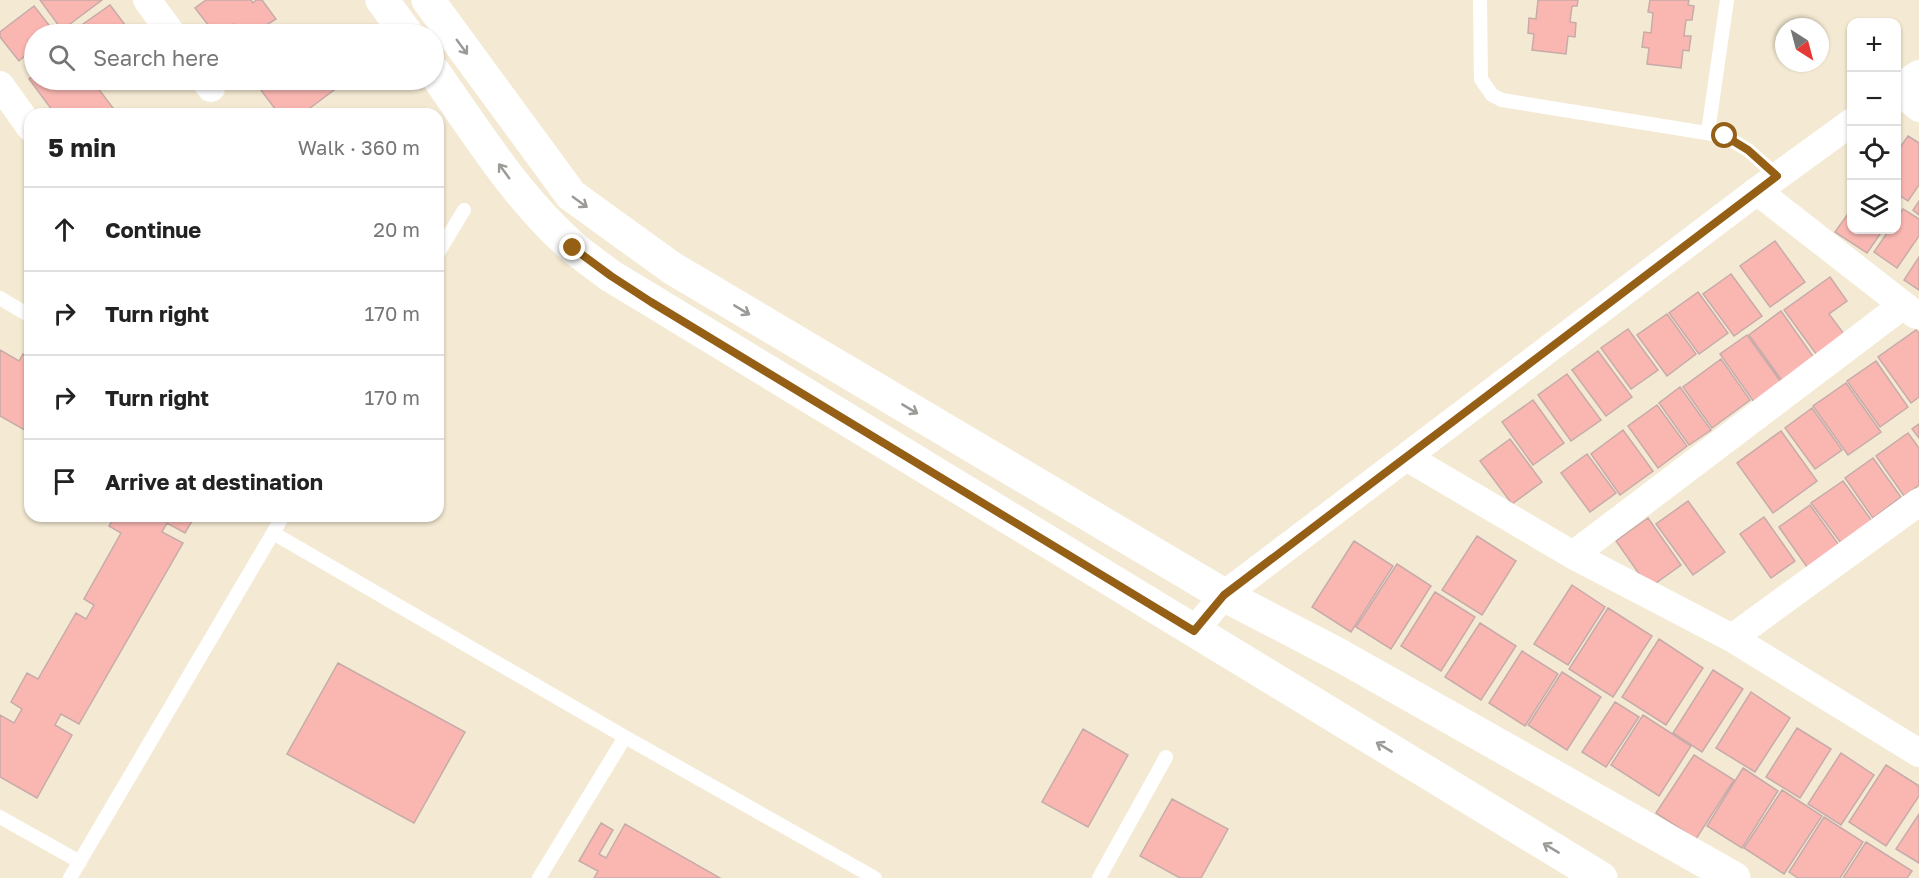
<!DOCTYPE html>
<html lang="en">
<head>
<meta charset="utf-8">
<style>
  :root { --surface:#fff; --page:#f2f2f2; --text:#222; --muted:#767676; --line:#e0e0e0 }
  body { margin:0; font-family:"Golos Text",sans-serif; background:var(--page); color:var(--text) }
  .controls { position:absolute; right:18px; top:18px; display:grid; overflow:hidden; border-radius:12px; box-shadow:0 2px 4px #0004 }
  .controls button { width:54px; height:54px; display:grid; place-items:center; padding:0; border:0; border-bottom:2px solid var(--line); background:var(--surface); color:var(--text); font:30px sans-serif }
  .compass { position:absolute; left:1775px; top:18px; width:54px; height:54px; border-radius:50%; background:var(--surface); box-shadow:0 2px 4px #0004; rotate:144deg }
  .stop { position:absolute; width:18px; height:18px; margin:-14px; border:4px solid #956016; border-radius:50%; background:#fff }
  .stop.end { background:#956016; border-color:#fff; box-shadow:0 2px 6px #0008 }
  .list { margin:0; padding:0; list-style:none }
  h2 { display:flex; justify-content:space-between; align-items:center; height:78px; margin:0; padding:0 24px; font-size:26px }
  h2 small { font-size:20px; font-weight:400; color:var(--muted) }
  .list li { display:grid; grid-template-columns:39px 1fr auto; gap:18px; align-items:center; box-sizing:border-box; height:84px; padding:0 24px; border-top:2px solid var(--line) }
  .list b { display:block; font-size:22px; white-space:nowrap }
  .list em { font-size:20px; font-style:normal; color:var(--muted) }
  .icon { flex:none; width:33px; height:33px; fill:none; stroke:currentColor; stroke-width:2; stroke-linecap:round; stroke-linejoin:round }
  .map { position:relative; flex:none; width:1919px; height:878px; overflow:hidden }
  .search { position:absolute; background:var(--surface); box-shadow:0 2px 4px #0004; left:24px; top:24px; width:420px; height:66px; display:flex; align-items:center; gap:15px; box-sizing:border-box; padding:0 21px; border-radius:33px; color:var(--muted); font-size:22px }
  .panel { position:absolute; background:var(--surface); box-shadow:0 2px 4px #0004; left:24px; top:108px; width:420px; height:414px; border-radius:18px }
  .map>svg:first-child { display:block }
  .building { fill:#fab7b2; stroke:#c7aba9; stroke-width:1.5 }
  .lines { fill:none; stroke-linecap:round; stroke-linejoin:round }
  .lane { stroke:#fff; stroke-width:14 }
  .street { stroke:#fff; stroke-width:28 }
  .secondary { stroke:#fff; stroke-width:33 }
  .oneway { stroke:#9c9a96 }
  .route { stroke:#956016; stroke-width:8 }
</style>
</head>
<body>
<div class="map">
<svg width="1919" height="878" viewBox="0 0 1919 878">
  <rect width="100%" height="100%" fill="#f4ead3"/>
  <path class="building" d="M40 0H102L62 30Z
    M206 0H251L253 3 256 0H262L276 19 268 24 276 34H242L234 24 219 34H215L195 8Z
    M1538 0H1578L1577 6H1572L1570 22 1576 23 1575 37 1568 36 1566 54 1532 50 1534 34 1528 33 1529 18 1536 19Z
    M1650 0H1689L1688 5 1694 6 1692 20H1686L1684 36H1691L1689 51 1683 50 1681 68 1647 64 1649 48 1642 47 1644 32 1651 33 1653 13 1648 12Z
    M110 5 132 34H69Z
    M34 6 56 34H34V48L19 61 0 37V32Z
    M34 75V80H92L113 108 105 114H55L29 79Z
    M272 80H316L318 83 322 80H333L338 87 302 114H279L260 89Z
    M1908 136 1919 143V185L1908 201 1896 193V153Z
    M1919 201V215L1913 210Z
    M1852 208V230H1883L1867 253 1835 232Z
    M1903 209 1919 219V236L1897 268 1874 252 1889 230H1896V219Z
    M1775 241 1805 282 1770 307 1740 266Z
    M1919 257V290L1904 280Z
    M1731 274 1762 316 1734 336 1703 294Z
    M1830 277 1847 301 1829 314 1847 338 1819 358 1784 310Z
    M1698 292 1728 333 1699 354 1669 313Z
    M1781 311 1815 359 1783 382 1749 335Z
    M1667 314 1696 354 1667 376 1637 335Z
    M1628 329 1658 370 1631 389 1601 348Z
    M1916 330 1919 333V397L1911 403 1878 357Z
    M1747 335 1781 382 1754 402 1720 354Z
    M0 350 19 361 23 354 30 358V433L0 416Z
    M1598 351 1632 397 1606 416 1572 370Z
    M1721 359 1750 400 1712 428 1683 387Z
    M1876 361 1908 407 1880 427 1847 381Z
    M1567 374 1601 420 1571 441 1538 395Z
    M1846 383 1881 432 1848 455 1813 406Z
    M1680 387 1711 430 1689 445 1659 403Z
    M1533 400 1564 443 1533 465 1502 422Z
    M1657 405 1687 446 1658 468 1628 426Z
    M1812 408 1842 450 1815 469 1785 428Z
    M1919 424V438L1912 429Z
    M1623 430 1653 471 1620 495 1591 454Z
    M1781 431 1817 481 1773 513 1737 463Z
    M1908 433 1919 448V485L1904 496 1876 456Z
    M1510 439 1542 482 1512 504 1480 461Z
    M1587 454 1616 493 1590 512 1561 473Z
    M1873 458 1901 497 1873 518 1845 478Z
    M1843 481 1872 521 1841 543 1811 503Z
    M1688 501 1725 552 1693 575 1656 524Z
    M1810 505 1839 545 1807 567 1779 527Z
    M115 516H195L185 533 167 523 162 532 183 543 79 724 61 714 55 725 72 735 37 798 0 777V715L14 723 22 709 11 702 27 673 38 679 76 613 86 619 94 605 84 599 121 533 109 526Z
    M1764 517 1795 561 1771 578 1740 534Z
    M1648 518 1681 565 1649 588 1616 541Z
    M1477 536 1516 561 1482 615 1442 590Z
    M1354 541 1393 566 1351 632 1312 607Z
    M1397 564 1431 586 1391 649 1356 627Z
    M1572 585 1605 607 1568 665 1534 644Z
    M1435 592 1475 617 1441 671 1401 646Z
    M1608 608 1652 636 1613 697 1569 669Z
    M1480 623 1516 646 1481 700 1445 677Z
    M1659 639 1703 668 1666 725 1622 697Z
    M1522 651 1558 674 1525 726 1489 703Z
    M338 663 465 732 414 823 287 754Z
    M1713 670 1743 689 1702 752 1673 733Z
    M1562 672 1601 697 1567 750 1528 725Z
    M1751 692 1790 718 1755 772 1716 748Z
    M1615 702 1639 717 1606 767 1582 752Z
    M1643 715 1691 746 1659 796 1611 765Z
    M1797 728 1831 749 1800 798 1766 777Z
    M1083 729 1128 755 1088 827 1042 802Z
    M1841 753 1874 775 1841 825 1808 804Z
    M1694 755 1734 780 1696 839 1656 813Z
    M1886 765 1919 786V796L1886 846 1849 822Z
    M1743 768 1778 791 1742 848 1707 826Z
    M1782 790 1822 816 1784 874 1744 848Z
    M1172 799 1228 829 1201 878H1180L1140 856Z
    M1919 814V863L1896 849Z
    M1824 817 1863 842 1840 878H1798L1789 872Z
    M601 823 613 830 599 854 606 858 625 824 720 878H594L598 871 579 861Z
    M1866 842 1912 871 1907 878H1843Z"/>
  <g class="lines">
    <path class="lane" d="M1480 0 1481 79 1492 95 1502 100 1725 136 1748 150 1777 176
      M1708 132 1727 0
      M438 253 464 210
      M0 298 30 316
      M273 533 625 737 875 878
      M0 817 80 862
      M70 878 283 516
      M539 878 625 737
      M1099 878 1166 757"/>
    <path class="street" d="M147 0 172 34
      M205 80 211 88
      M0 85 30 127
      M1896 89 1919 74
      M1897 89 1919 108
      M1757 191 1916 315
      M1408 458 1573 555 1732 638 1919 753
      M1573 555 1903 305
      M1194 631 1224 595 1757 191 1852 122
      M1732 638 1919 502"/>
    <path class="secondary" d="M382 0 407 34
      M428 0 571 195 672 268 1224 595 1341 656 1734 878
      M434 72C477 132 517 199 574 248 586 258 599 267 611 276L1601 878"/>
  </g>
  <defs><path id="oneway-shaft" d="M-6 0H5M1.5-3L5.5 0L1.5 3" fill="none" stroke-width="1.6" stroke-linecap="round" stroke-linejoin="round" transform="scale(1.5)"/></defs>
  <g class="oneway">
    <use href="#oneway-shaft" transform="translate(462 47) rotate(54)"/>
    <use href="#oneway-shaft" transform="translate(504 171) rotate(-126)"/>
    <use href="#oneway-shaft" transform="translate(580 202) rotate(36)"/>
    <use href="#oneway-shaft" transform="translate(742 310) rotate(31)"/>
    <use href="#oneway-shaft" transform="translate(910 409) rotate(31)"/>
    <use href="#oneway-shaft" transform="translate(1384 747) rotate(-149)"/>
    <use href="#oneway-shaft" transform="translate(1551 848) rotate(-149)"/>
  </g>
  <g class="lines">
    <path class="route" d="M573 248 611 276 651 302 1194 631 1224 595 1777 176 1748 150 1725 136"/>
  </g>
</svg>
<div class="controls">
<button>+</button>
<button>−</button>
<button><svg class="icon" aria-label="locate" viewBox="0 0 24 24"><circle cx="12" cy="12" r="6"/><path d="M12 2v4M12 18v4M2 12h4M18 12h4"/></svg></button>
<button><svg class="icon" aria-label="layers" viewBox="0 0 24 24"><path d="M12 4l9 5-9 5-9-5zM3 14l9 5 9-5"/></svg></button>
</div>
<svg class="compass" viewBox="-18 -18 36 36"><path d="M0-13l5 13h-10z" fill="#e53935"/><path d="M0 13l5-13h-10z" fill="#767676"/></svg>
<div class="stop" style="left:1725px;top:136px"></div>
<div class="stop end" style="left:573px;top:248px"></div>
<div class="search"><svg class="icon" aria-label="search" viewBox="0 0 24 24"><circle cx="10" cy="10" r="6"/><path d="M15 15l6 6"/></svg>Search here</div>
<section class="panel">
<h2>5 min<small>Walk · 360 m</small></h2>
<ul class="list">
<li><svg class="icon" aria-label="ahead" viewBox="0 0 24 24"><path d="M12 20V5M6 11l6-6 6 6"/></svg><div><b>Continue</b></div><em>20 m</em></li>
<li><svg class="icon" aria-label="right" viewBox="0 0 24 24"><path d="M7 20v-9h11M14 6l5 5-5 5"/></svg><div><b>Turn right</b></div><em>170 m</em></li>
<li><svg class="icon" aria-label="right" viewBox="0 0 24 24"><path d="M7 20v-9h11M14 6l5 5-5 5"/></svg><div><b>Turn right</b></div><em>170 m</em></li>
<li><svg class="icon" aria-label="arrive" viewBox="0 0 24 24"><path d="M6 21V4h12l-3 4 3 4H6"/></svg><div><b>Arrive at destination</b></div></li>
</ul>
</section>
</div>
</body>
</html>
